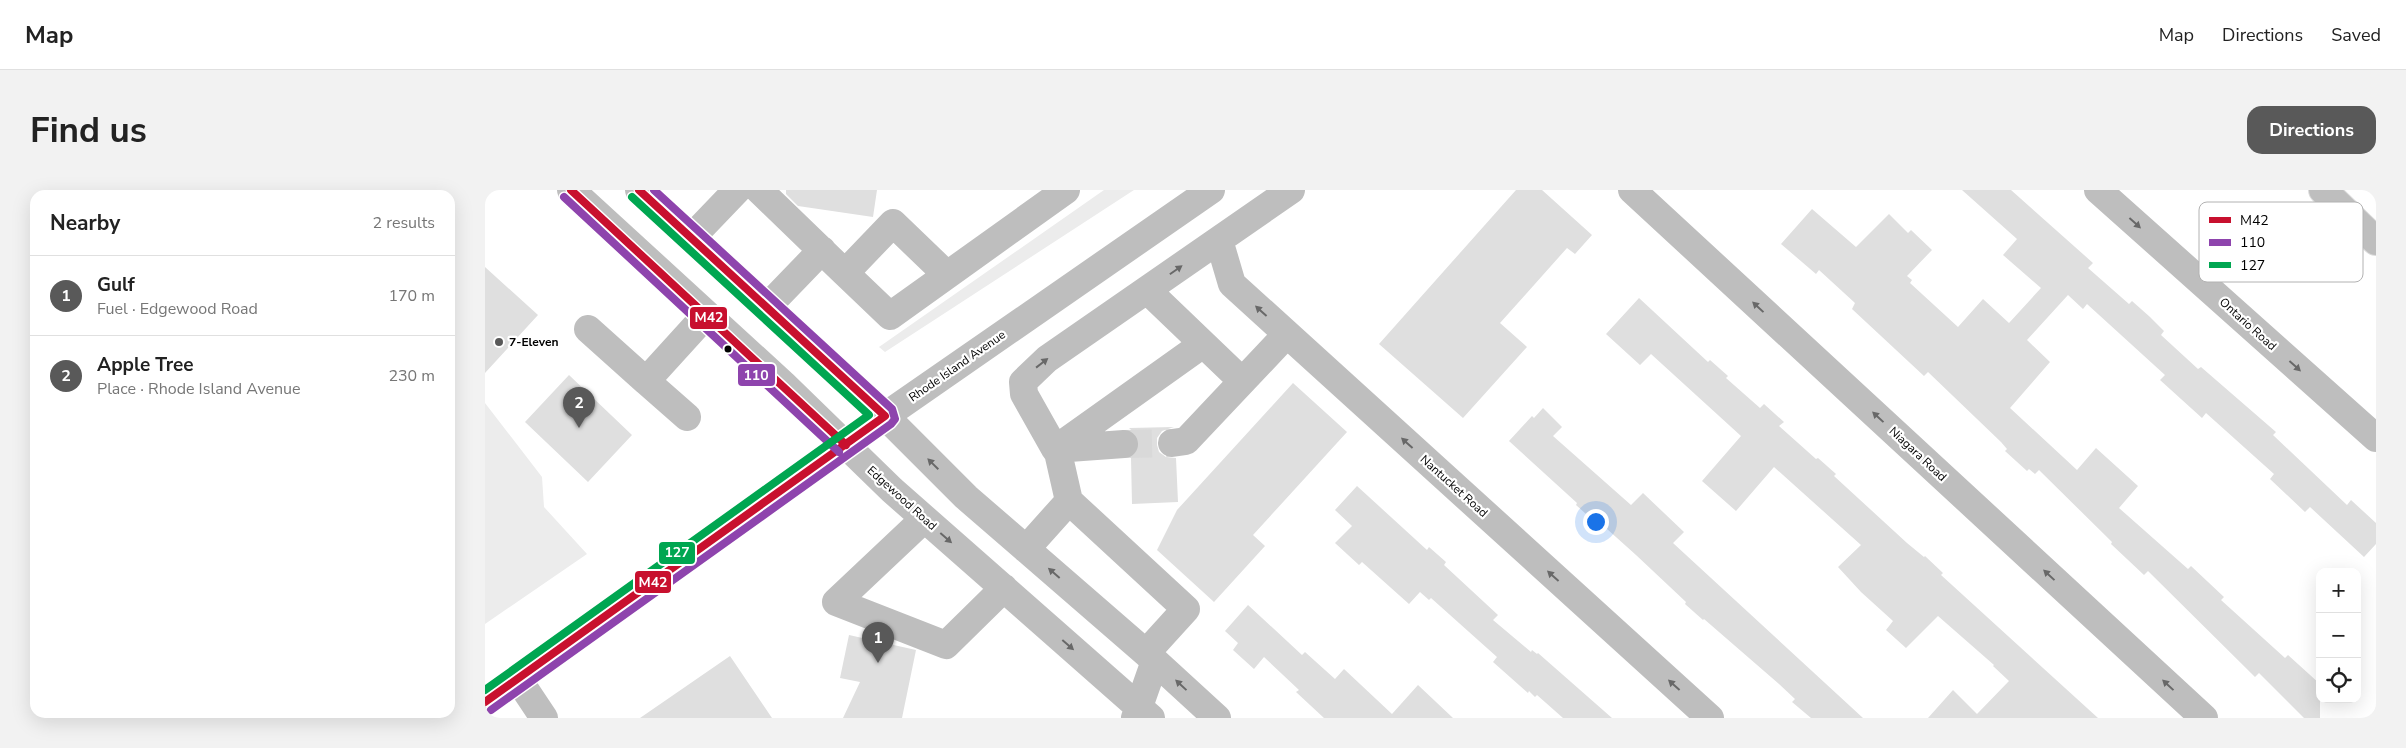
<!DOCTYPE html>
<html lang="en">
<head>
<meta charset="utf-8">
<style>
  :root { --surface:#fff; --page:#f2f2f2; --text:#222; --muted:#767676; --line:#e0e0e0; --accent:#595959 }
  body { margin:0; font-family:"Nunito Sans",sans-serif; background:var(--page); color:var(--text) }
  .controls { position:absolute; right:15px; bottom:15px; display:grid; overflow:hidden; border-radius:10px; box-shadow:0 5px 20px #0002 }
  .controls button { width:45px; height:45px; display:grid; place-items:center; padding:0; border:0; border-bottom:1px solid var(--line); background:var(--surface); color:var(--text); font:25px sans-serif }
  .you { position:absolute; left:1110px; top:331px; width:18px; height:18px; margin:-12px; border:4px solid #fff; border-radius:50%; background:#1a73e8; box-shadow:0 0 0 8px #1a73e833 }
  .badge { display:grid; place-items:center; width:32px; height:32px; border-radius:50%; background:var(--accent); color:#fff; font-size:16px; font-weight:700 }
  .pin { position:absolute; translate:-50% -41px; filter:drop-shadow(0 1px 2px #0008) }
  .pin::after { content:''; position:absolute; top:26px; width:18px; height:15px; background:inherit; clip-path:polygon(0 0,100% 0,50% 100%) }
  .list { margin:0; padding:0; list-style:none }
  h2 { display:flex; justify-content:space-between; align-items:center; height:65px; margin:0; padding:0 20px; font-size:21px }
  h2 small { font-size:16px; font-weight:400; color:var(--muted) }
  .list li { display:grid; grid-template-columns:32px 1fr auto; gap:15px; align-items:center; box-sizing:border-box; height:80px; padding:0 20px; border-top:1px solid var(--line) }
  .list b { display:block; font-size:19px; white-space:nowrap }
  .list p { margin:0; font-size:16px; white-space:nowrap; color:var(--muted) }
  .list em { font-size:16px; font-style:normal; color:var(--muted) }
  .icon { flex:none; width:28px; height:28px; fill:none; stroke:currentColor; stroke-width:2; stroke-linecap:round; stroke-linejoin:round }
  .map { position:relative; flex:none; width:1891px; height:528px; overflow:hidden; border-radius:15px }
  header { display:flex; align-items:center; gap:30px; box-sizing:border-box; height:70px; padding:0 25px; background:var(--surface); border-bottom:1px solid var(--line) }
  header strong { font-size:24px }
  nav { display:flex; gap:28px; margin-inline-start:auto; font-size:18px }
  .intro { display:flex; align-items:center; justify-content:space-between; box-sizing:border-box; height:120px; padding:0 30px }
  h1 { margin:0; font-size:35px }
  .button { padding:12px 22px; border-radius:15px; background:var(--accent); color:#fff; font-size:18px; font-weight:700 }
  main { display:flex; gap:30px; padding:0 30px }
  aside { flex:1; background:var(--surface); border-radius:15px; box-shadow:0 5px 20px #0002 }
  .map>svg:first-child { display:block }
  .green { fill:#ececec }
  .building { fill:#dfdfdf }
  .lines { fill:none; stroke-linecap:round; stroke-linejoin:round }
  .minor-tunnel { stroke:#d9d9d9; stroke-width:28; stroke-dasharray:28 14; stroke-linecap:butt }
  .highway-casing { stroke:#dbdbdb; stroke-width:30 }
  .minor { stroke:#bebebe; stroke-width:28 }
  .highway { stroke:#bebebe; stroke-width:28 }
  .bus-1-casing { stroke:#fff; stroke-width:11 }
  .bus-2-casing { stroke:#fff; stroke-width:11 }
  .bus-3-casing { stroke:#fff; stroke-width:11 }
  .bus-1 { stroke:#c8102e; stroke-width:8 }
  .bus-2 { stroke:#8e44ad; stroke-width:8 }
  .bus-3 { stroke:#00a651; stroke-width:8 }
  .oneway { fill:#686868 }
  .poi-dot { fill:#595959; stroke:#fff; stroke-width:2 }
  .bus-dot { fill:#000; stroke:#fff; stroke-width:2 }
  .labels { text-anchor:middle; stroke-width:4.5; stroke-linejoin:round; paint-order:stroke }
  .street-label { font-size:12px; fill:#000; stroke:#fff }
  .poi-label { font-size:12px; font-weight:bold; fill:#000; stroke:#fff; text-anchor:start }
  .key { fill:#fff; stroke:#b2b2b2; stroke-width:1 }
  .key-label { font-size:14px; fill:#000 }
  .line-badge { stroke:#fff; stroke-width:2 }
  .badge-label { font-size:14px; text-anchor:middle; font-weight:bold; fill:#fff }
</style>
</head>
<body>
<header>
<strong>Map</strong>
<nav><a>Map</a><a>Directions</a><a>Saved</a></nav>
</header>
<div class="intro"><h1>Find us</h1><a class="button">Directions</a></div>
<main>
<aside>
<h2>Nearby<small>2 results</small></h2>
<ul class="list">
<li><span class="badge">1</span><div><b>Gulf</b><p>Fuel · Edgewood Road</p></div><em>170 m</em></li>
<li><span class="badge">2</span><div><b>Apple Tree</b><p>Place · Rhode Island Avenue</p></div><em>230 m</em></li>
</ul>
</aside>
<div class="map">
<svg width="1891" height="528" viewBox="0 0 1891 528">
  <rect width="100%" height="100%" fill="#fff"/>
  <path class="green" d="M619 0H649L400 162 394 157Z
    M0 213 57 287 59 317 102 364 0 434Z"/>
  <path class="building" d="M301 0H392L388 27 313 16 301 4Z
    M1031 0H1057L1107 45 1090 64 1082 58 1015 133 1042 157 978 228 894 154Z
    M1477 0H1526L1608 73 1603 78 1644 114 1647 111 1665 127 1679 141 1676 145 1713 179 1716 177 1791 242 1788 245 1862 315 1866 310 1891 333V354L1879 367 1825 317 1820 322 1785 289 1789 284 1721 223 1717 228 1675 190 1680 185 1602 114 1598 119 1583 105 1542 150 1565 172 1525 218 1592 280 1611 258 1653 296 1634 318 1703 379 1706 376 1739 407 1736 410 1800 468 1803 465 1835 494V528H1819L1774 483 1770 487 1663 381 1659 385 1626 354 1627 352 1554 280 1550 284 1544 279 1542 281 1520 261 1522 259 1516 252 1443 182 1439 186 1367 119 1370 113 1334 80 1331 84 1296 54 1327 19 1371 57 1404 24 1423 43 1426 40 1447 60 1422 86 1427 90 1425 93 1473 137 1498 109 1524 133 1556 98 1518 65 1532 49Z
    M0 77 53 125 0 183Z
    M1154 108 1223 172 1225 170 1243 186 1241 188 1275 218 1279 214 1299 232 1294 236 1331 269 1333 268 1351 284 1349 286 1422 353 1439 367 1440 366 1458 383 1456 385 1613 528H1443L1468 500 1492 524 1524 491 1508 476 1509 475 1453 426 1421 458 1401 440 1408 431 1376 402 1353 377 1376 355 1289 277 1251 321 1217 291 1256 246 1166 164 1155 175 1121 144Z
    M84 185 147 245 103 292 40 232Z
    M808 193 862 242 768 345 780 356 729 412 672 360 692 320Z
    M1058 218 1077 237 1068 246 1146 315 1158 303 1199 342 1188 353 1378 528H1326L1307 512 1310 509 1294 494 1219 429 1218 430 1200 414 1201 412 1151 365 1112 330 1110 332 1091 315 1092 313 1024 251 1047 226 1049 228Z
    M689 237 677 241 672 248V255L674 262 681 267 691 268 693 312 647 314 646 268 653 261 655 253 652 245 644 238Z
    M872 296 942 360 944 357 961 372 959 375 1013 425 1008 430 1046 462 1047 460 1052 464 1053 463 1127 528H1078L1052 505 1050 507 1044 501 1043 503 1008 472 1012 467 946 408 944 410 935 402 924 414 877 372 874 375 850 353 867 336 850 320Z
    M763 415 817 465 820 462 850 489 859 479 907 524 933 495 968 528H839L811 502 814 500 779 467 769 479 748 460 753 453 740 441Z
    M364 445 431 460 417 528H358L375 492 355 488Z
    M245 466 287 528H155Z"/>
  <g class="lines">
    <path class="minor-tunnel" d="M639 254 687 253"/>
    <g class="highway-casing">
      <path id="highway" d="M1838 0 1891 51"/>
    </g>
    <path class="minor" d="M86 0 298 194 407 300 666 528
      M154 0 400 226 481 307 661 463 732 528
      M274 0 360 83
      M1147 0 1719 528
      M1613 0 1891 248
      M206 48 252 0
      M734 50 747 94 1225 528
      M462 85 408 33 360 83 405 126 581 0
      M662 100 757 191
      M282 117 337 60
      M103 139 161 191
      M202 227 161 191 221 125
      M687 253 701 251 802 144
      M639 254 570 259 539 204 538 192 562 169 806 0
      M439 329 351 412 461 455 519 398
      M541 359 584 311
      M661 463 701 419 584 311 572 258 718 154
      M33 489 59 528
      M0 512 400 226 726 0
      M650 528 670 471"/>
    <use href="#highway" class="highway"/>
    <g class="bus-1-casing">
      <path id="bus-1" d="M86 0 361 255
        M0 512 400 226 154 0"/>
    </g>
    <g class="bus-2-casing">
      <path id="bus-2" d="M79 7 354 262
        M6 520 406 234 410 229 407 219 169 0"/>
    </g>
    <g class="bus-3-casing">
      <path id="bus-3" d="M0 500 384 225 147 7"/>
    </g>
    <use href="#bus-1" class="bus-1"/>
    <use href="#bus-2" class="bus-2"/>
    <use href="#bus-3" class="bus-3"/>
  </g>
  <defs><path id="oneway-solid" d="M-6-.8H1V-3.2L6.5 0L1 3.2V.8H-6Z" transform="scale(1.25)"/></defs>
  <g class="oneway">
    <use href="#oneway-solid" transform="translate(1650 33) rotate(42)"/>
    <use href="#oneway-solid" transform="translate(691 80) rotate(-35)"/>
    <use href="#oneway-solid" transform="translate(1273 117) rotate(-137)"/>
    <use href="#oneway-solid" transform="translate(776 121) rotate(-138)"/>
    <use href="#oneway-solid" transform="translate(557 173) rotate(-38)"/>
    <use href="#oneway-solid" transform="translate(1810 176) rotate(42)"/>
    <use href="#oneway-solid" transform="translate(1393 227) rotate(-137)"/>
    <use href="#oneway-solid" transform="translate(922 253) rotate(-138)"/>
    <use href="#oneway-solid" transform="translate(448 274) rotate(-135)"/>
    <use href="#oneway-solid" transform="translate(461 348) rotate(41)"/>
    <use href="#oneway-solid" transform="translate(569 383) rotate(-139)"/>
    <use href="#oneway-solid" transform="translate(1564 385) rotate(-137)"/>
    <use href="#oneway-solid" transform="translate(1068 386) rotate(-138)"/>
    <use href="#oneway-solid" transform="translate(583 455) rotate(41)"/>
    <use href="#oneway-solid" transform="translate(696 495) rotate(-137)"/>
    <use href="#oneway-solid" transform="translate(1189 495) rotate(-138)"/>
    <use href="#oneway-solid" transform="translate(1683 495) rotate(-137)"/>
  </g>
  <circle class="poi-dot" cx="14" cy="152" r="5"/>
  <circle class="bus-dot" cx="243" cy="159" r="4.5"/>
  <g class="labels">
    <g class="street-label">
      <text transform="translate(1763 134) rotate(42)" y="4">Ontario Road</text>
      <text transform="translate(472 176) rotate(-35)" y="4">Rhode Island Avenue</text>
      <text transform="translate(1433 264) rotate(43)" y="4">Niagara Road</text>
      <text transform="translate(969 296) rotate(42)" y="4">Nantucket Road</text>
      <text transform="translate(417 308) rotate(42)" y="4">Edgewood Road</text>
    </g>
    <g class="poi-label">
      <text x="24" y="156">7-Eleven</text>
    </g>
  </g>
  <rect x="1714" y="12" width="164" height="80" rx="8" class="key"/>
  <rect x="1724" y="27" width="22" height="6" fill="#c8102e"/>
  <rect x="1724" y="49" width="22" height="7" fill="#8e44ad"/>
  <rect x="1724" y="72" width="22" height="6" fill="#00a651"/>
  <g class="key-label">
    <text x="1755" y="35">M42</text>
    <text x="1755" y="57">110</text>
    <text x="1755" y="80">127</text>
  </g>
  <g class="line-badge">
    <rect x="204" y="116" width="39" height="24" rx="5" fill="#c8102e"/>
    <rect x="252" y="173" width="39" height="24" rx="5" fill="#8e44ad"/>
    <rect x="173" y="351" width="38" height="24" rx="5" fill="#00a651"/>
    <rect x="149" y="380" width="38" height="24" rx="5" fill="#c8102e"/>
  </g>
  <g class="badge-label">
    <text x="224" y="132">M42</text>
    <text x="271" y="190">110</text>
    <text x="192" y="367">127</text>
    <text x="168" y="397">M42</text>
  </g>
</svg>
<div class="controls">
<button>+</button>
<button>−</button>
<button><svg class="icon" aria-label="locate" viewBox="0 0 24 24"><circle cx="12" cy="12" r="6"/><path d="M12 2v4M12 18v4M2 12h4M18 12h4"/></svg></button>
</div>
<div class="you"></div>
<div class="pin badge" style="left:393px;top:473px">1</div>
<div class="pin badge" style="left:94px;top:238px">2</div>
</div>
</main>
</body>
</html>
